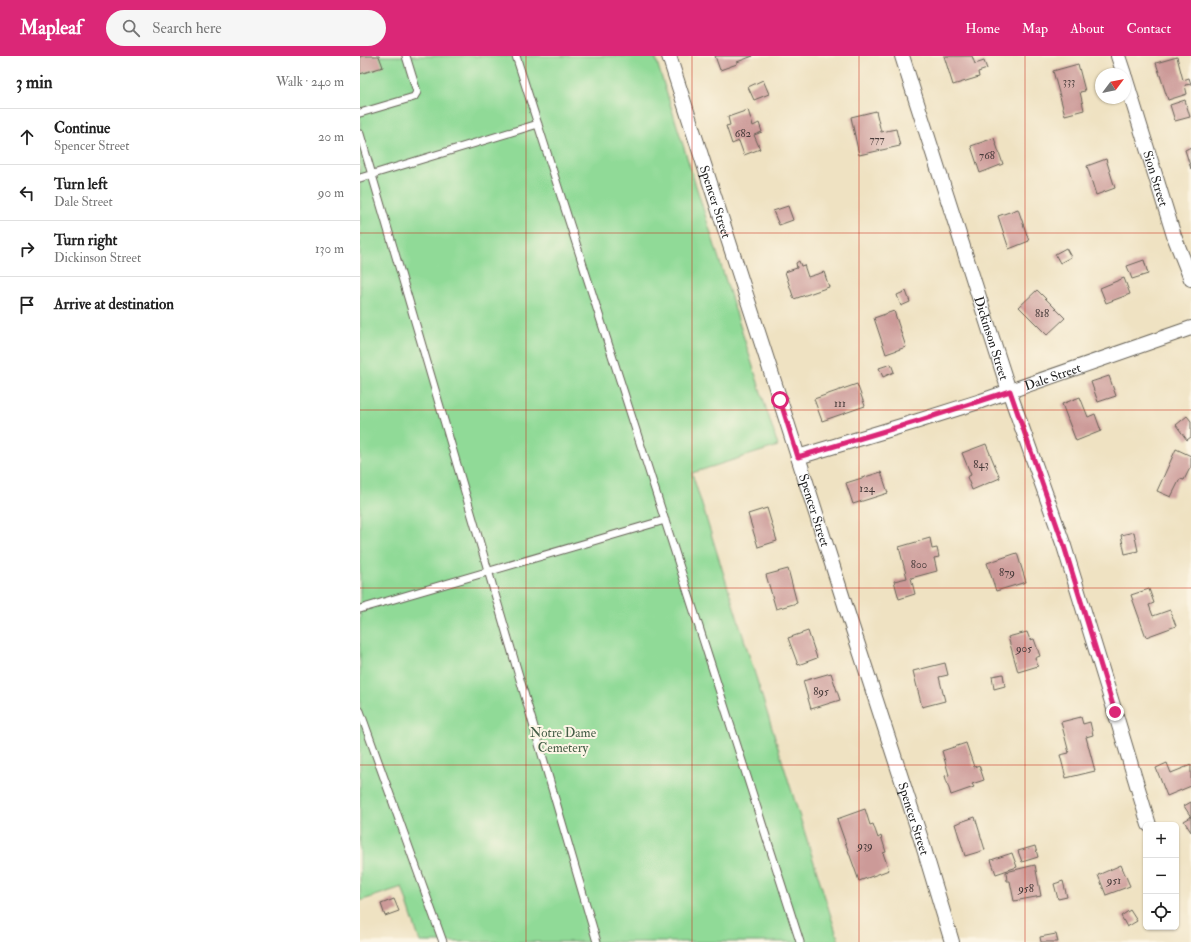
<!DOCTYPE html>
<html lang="en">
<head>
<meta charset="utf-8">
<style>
  :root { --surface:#fff; --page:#f6f6f6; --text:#222; --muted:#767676; --line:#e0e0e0; --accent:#db2777 }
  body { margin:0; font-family:"IM FELL Double Pica",serif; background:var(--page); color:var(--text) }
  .controls { position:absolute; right:12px; bottom:12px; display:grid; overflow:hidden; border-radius:6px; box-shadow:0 1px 3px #0004 }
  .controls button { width:36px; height:36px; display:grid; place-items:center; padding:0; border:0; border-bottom:1px solid var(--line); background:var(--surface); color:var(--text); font:20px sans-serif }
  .compass { position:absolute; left:735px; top:12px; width:36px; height:36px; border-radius:50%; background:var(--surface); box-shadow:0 1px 3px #0004; rotate:58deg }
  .stop { position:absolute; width:12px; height:12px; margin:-9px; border:3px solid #db2777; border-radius:50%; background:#fff }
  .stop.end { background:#db2777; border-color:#fff; box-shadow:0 1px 4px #0008 }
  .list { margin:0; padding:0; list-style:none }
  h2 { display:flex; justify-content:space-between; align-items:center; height:52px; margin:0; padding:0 16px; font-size:17px }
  h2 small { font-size:13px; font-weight:400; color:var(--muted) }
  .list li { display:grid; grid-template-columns:26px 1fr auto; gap:12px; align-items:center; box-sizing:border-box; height:56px; padding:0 16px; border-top:1px solid var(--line) }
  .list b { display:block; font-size:15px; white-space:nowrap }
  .list p { margin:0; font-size:13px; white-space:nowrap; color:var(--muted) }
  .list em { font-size:13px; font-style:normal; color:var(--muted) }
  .icon { flex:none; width:22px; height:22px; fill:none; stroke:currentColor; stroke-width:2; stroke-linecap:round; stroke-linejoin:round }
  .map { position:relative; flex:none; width:831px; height:886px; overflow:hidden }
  header { display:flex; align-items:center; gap:24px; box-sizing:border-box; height:56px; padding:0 20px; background:var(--accent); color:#fff }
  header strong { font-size:19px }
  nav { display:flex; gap:22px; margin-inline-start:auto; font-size:14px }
  .search { width:280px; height:36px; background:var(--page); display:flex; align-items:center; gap:10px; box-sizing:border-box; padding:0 14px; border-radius:22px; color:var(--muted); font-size:15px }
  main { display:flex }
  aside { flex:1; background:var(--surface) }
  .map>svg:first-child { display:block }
  .green { fill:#90da97; stroke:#567b5a }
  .building { fill:#cc9a98 }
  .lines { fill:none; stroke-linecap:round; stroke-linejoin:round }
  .lane-casing { stroke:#666156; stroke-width:9 }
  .street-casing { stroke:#666156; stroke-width:16 }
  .lane { stroke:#fff; stroke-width:7 }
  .street { stroke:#fff; stroke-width:14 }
  .route { stroke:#db2777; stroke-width:5 }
  .grid { fill:none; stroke:#c8321e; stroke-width:1; stroke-opacity:0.55 }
  .labels { text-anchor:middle; stroke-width:4; stroke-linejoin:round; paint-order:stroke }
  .number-label { font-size:11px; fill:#483c3b }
  .street-label { font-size:13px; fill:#1c1c1c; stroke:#fcf5e5 }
  .park-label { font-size:13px; fill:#455e47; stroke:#fcf5e5 }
</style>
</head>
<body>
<header>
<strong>Mapleaf</strong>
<div class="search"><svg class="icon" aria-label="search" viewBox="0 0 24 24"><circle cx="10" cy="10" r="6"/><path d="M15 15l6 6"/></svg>Search here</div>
<nav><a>Home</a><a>Map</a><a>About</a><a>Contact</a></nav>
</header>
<main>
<aside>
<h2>3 min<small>Walk · 240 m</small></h2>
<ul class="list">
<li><svg class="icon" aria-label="ahead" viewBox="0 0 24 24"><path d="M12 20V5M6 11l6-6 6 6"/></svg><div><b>Continue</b><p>Spencer Street</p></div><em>20 m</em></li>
<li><svg class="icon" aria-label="left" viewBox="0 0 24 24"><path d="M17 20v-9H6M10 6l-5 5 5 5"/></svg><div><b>Turn left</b><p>Dale Street</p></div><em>90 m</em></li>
<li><svg class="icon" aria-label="right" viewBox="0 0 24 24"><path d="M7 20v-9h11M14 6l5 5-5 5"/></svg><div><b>Turn right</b><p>Dickinson Street</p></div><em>130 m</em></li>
<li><svg class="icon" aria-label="arrive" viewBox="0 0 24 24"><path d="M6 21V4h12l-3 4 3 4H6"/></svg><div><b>Arrive at destination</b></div></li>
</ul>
</aside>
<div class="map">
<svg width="831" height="886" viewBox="0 0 831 886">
  <rect width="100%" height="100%" fill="#fcf5e5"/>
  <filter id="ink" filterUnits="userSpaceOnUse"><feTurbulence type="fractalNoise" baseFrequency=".025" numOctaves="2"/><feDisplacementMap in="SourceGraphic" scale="8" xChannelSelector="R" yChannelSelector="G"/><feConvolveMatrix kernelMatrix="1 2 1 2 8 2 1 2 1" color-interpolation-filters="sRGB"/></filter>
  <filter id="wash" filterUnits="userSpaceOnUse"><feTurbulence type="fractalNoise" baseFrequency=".012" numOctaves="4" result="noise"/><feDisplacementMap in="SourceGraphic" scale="16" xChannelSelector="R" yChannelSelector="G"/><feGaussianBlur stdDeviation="0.9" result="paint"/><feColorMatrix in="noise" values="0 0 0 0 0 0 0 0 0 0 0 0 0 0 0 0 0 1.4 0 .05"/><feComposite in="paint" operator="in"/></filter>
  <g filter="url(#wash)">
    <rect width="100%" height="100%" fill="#efe2c2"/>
    <path class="green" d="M0 0H295L418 390 332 417 479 886H60L42 831 0 845Z"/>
    <g id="blocks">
      <path class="building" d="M0 0H19L23 11 0 18Z
        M355 0H393L377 6V8L360 14Z
        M584 0H612L615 8 624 5 627 13 618 16 619 21 593 29Z
        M817 1 823 24 829 22 831 28 825 29 827 38 808 44 796 7Z
        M718 8 725 35 720 36 724 54 705 59 693 15Z
        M403 24 409 38 394 44 388 31Z
        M825 44 830 61 815 65 810 49Z
        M388 54 393 70 399 67 402 76 394 79 400 93 384 99 379 85 372 88 366 70 370 69 368 61Z
        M516 55 521 76 536 73 540 90 499 99 491 61Z
        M634 82 643 108 620 117 611 90Z
        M831 91V113L825 94Z
        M746 103 755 132 736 139 727 110Z
        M428 150 433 164 419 169 413 155Z
        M658 153 669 185 649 193 638 160Z
        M706 192 711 201 700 207 695 198Z
        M784 204 788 218 772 223 767 210Z
        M439 205 441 210 444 209 448 221 464 216 469 231 434 243 425 216 437 212 436 207Z
        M764 222 770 238 746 247 740 232Z
        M677 234 705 262 687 279 659 251Z
        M546 235 550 246 541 250 537 239Z
        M534 255 546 291 526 298 514 262Z
        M531 308 534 316 523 321 519 312Z
        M749 320 756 340 738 346 731 326Z
        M497 328 505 350 462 365 454 343Z
        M720 341 728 361 735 358 741 375 716 385 702 348Z
        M827 360 831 365V381L827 384 816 369Z
        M626 388 640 422 612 434 607 421 611 419 602 397Z
        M816 393 831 400V413L830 412 824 424 820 423 811 441 797 435Z
        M521 416 528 437 493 448 486 427Z
        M407 452 417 485 398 491 388 458Z
        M774 476 778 495 765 498 761 479Z
        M570 482 572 493 577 492 579 501 574 502 577 515 551 522 555 538 539 543 534 525 547 522 539 491Z
        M657 497 666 526 636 535 627 507Z
        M428 513 437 547 416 553 406 519Z
        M789 533 794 547 789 549 793 560 810 554 816 570 786 581 771 539Z
        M448 575 457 602 438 609 428 582Z
        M667 576 670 584 674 583 680 600 675 602 678 610 658 616 648 581Z
        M585 607 588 619 579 621 585 645 562 651 553 615Z
        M471 617 480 644 451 653 443 625Z
        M643 618 645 630 634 633 632 620Z
        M721 661 723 668 730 666 733 679 726 681 735 715 706 722 700 699 709 697 701 666Z
        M606 687 614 711 619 709 624 724 612 728 614 731 591 739 585 720 589 719 582 695Z
        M807 707 811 717 831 709V730L807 740 796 712Z
        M831 746V761L824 750Z
        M505 753 510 769 513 768 518 782 521 780 526 796 523 797 529 814 499 825 477 763Z
        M615 761 625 794 605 800 595 768Z
        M831 761V776L824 765Z
        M675 790 678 801 662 806 658 795Z
        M652 797 657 811 636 818 631 804Z
        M675 809 681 840 654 845 650 825H647L646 816Z
        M761 809 770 830 746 839 738 819Z
        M703 825 707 841 698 843 694 828Z
        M34 843 39 855 25 860 21 848Z
        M770 854 777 865 767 871 761 860Z
        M696 878 698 886H681L680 881Z"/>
    </g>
  </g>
  <g filter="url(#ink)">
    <use href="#blocks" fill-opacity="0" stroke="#666156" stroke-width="1"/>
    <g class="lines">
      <g class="lane-casing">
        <path id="lane" d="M156 0 440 886
          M0 57 54 41 57 36 46 0
          M0 78 237 886
          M0 122 178 68
          M0 553 305 464
          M0 655 83 886"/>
      </g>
      <g class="street-casing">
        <g id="street">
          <path id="s1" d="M309 0 420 344 486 552 561 783 592 886"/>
          <path id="s2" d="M542 0 649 335 704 490 755 656 789 769"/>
          <path d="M758 0 764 18"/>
          <path id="s3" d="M765 21 814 180 831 223"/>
          <path id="s4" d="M438 401 558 365 621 345 831 272"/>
        </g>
      </g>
      <use href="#lane" class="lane"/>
      <use href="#street" class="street"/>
    </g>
  </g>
  <g class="lines" filter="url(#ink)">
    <path class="route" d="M420 344 438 401 558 365 650 335 704 490 755 656"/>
  </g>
  <path class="grid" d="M166 0V886M332 0V886M499 0V886M665 0V886M0 177H831M0 354H831M0 532H831M0 709H831"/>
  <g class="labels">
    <g class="number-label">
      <text x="709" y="29">333</text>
      <text x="383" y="81">682</text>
      <text x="517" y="87">777</text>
      <text x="627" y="103">768</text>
      <text x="682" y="261">818</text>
      <text x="480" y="351">111</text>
      <text x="621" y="412">843</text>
      <text x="507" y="436">124</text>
      <text x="559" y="512">800</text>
      <text x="647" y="520">879</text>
      <text x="664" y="596">905</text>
      <text x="461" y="639">895</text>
      <text x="505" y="793">939</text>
      <text x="754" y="828">951</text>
      <text x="666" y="836">958</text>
    </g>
    <g class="street-label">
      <text dy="5" stroke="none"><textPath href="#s3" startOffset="106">Sion Street</textPath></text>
      <text dy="5" stroke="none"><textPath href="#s1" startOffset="153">Spencer Street</textPath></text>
      <text dy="5" stroke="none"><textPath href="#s2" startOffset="296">Dickinson Street</textPath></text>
      <text dy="5" stroke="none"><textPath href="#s4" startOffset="267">Dale Street</textPath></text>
      <text dy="5" stroke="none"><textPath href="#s1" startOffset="477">Spencer Street</textPath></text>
      <text dy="5" stroke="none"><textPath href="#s1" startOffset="801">Spencer Street</textPath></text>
    </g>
    <g class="park-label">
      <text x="203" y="681">Notre Dame<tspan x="203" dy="15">Cemetery</tspan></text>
    </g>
  </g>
</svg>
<div class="controls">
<button>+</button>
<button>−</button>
<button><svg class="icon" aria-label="locate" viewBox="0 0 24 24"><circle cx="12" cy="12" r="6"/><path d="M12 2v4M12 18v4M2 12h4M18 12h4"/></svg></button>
</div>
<svg class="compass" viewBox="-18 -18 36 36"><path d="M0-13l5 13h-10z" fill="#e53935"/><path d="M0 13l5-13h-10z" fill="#767676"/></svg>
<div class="stop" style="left:420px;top:344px"></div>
<div class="stop end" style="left:755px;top:656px"></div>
</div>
</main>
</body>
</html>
